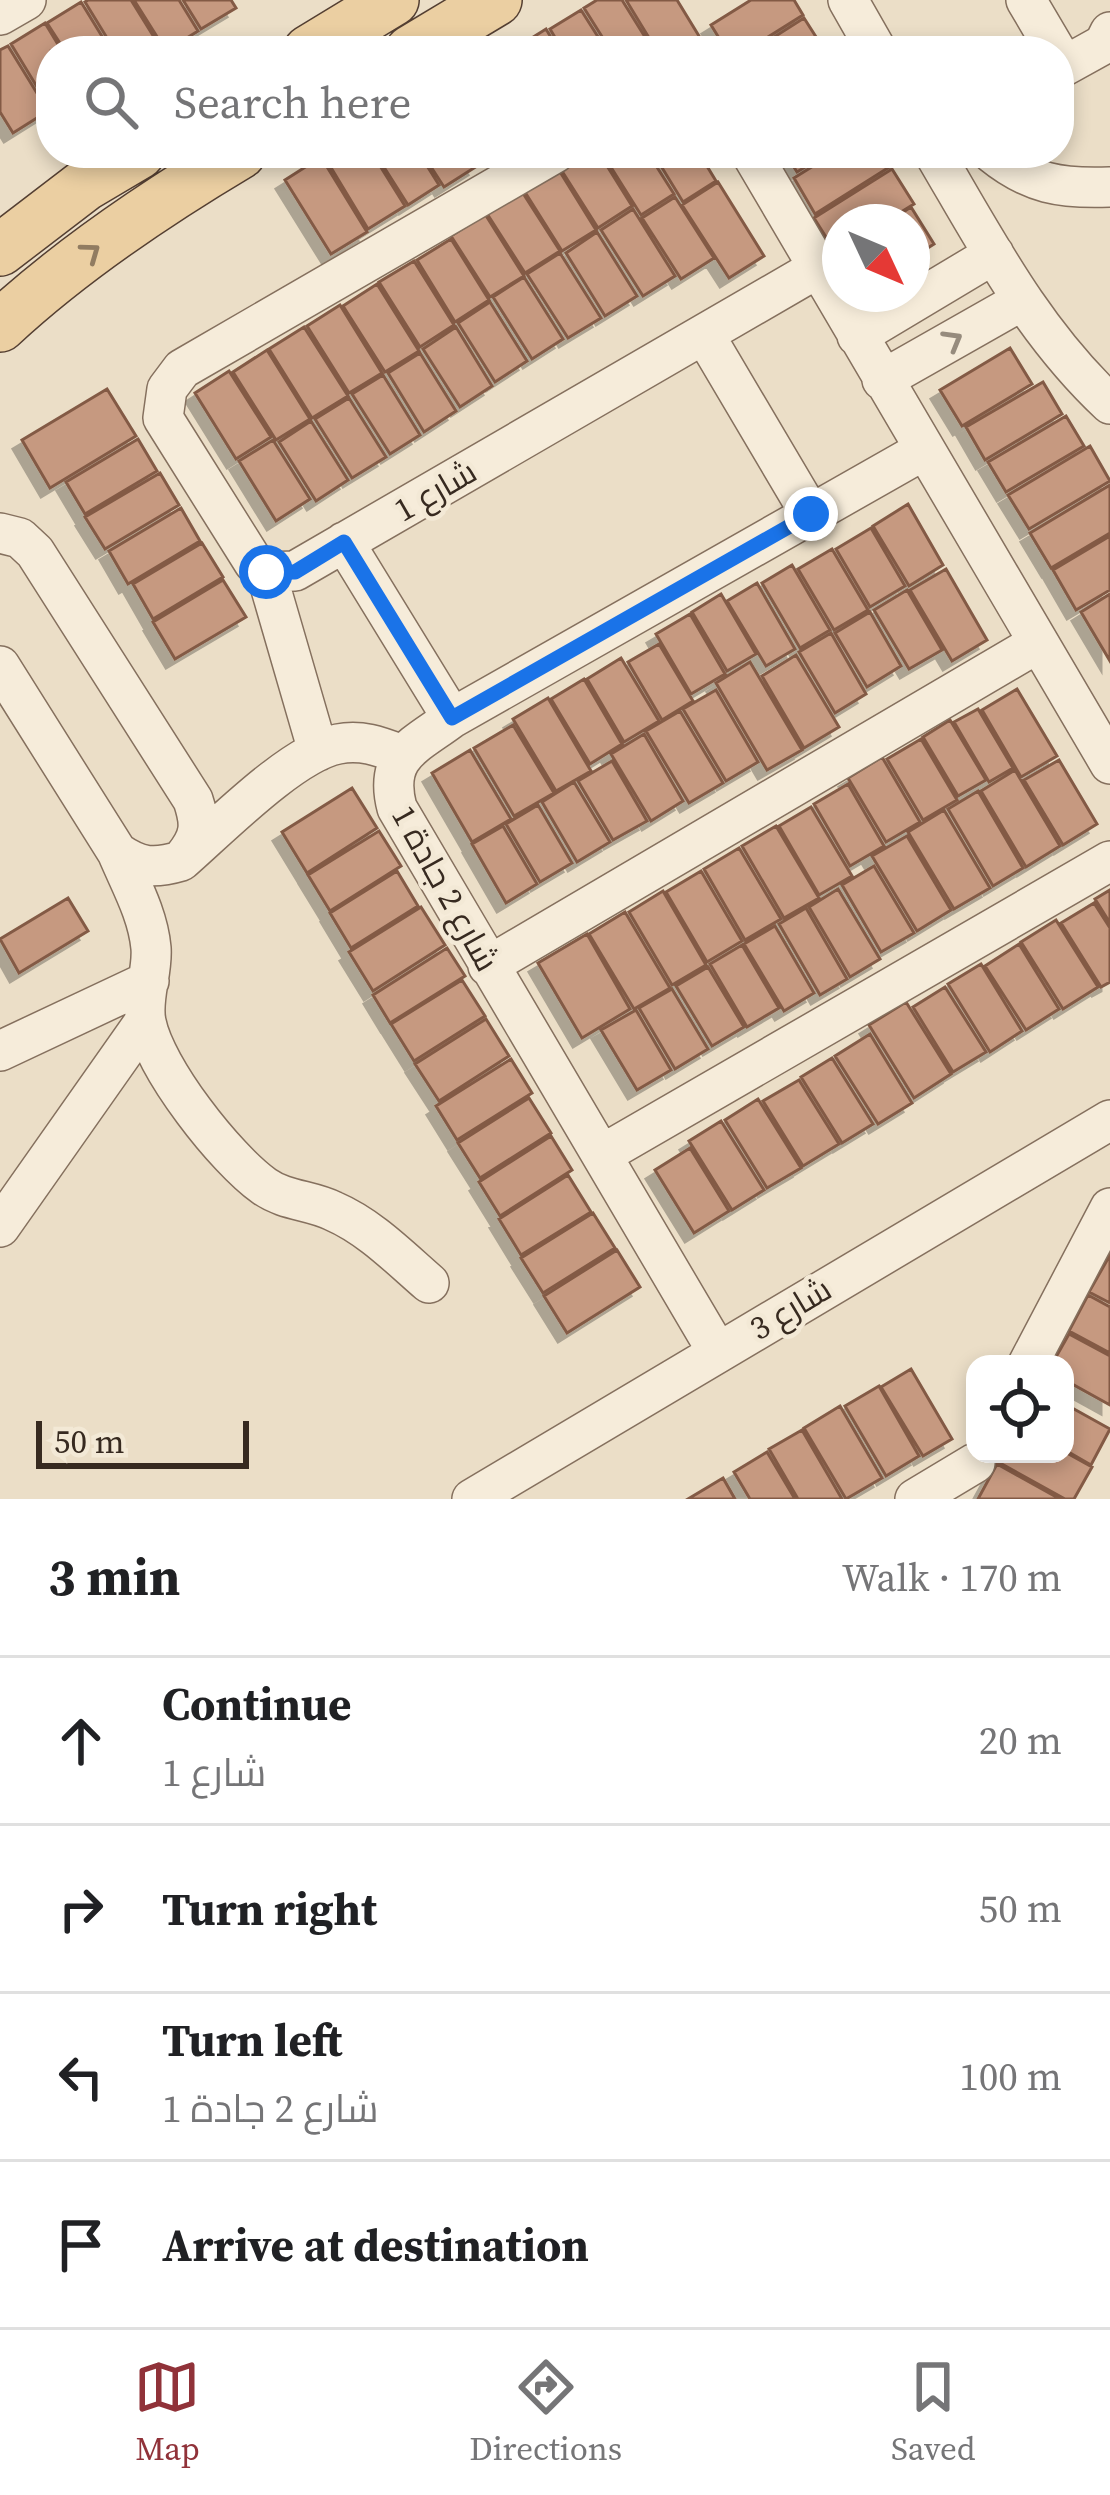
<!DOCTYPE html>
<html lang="en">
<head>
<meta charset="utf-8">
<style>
  :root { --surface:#fff; --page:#f2f2f2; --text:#202124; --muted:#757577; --line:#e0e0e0; --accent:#903239 }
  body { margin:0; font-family:"Source Serif 4",Cairo,serif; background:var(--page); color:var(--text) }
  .controls { position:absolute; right:36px; bottom:36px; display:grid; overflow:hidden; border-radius:24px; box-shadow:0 6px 18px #0003 }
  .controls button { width:108px; height:108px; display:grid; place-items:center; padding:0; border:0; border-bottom:3px solid var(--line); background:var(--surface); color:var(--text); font:60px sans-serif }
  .compass { position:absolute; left:822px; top:204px; width:108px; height:108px; border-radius:50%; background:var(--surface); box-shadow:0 6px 18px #0003; rotate:134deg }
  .scale { position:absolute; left:36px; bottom:30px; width:213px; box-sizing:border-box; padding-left:12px; border:6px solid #372a20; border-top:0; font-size:33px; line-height:42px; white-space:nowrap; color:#372a20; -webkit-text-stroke:9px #f3e9d6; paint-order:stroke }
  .stop { position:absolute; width:36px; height:36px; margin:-27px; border:9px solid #1a73e8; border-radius:50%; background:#fff }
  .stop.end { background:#1a73e8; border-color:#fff; box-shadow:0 3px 12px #0008 }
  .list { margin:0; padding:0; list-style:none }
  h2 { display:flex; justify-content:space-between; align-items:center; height:156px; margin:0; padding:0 48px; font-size:51px }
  h2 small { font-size:39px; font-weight:400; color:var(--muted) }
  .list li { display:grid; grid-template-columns:78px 1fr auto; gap:36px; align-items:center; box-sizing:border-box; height:168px; padding:0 48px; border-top:3px solid var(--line) }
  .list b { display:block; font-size:45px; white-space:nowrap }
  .list p { margin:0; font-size:39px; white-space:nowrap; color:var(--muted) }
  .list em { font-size:39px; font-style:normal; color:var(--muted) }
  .icon { flex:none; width:66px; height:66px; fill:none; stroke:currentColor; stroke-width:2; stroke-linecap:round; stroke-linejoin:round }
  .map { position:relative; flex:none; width:1110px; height:1499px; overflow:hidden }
  .search { position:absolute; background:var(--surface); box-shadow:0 6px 18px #0003; left:36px; right:36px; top:36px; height:132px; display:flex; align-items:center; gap:30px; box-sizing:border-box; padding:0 42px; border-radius:48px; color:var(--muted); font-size:45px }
  .sheet { height:828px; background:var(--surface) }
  nav { display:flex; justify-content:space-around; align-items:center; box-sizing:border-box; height:168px; border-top:3px solid var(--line); background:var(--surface); font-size:33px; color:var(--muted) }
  nav a { display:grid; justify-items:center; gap:6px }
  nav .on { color:var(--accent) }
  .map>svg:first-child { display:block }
  .building { fill:#c69980; stroke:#835a45; stroke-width:3; filter:url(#shadow) }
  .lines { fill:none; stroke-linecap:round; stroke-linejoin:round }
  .minor-casing { stroke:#85705e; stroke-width:42 }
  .major-casing { stroke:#543f32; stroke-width:54 }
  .minor { stroke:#f6ecda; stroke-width:39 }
  .major { stroke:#ebcfa2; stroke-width:51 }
  .oneway { stroke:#917c61 }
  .oneway2 { stroke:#968b7d }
  .route { stroke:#1a73e8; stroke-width:15 }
  .labels { text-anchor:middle; stroke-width:9; stroke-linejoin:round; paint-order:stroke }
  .street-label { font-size:33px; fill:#372a20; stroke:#f3e9d6 }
</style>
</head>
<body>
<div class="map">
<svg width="1110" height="1499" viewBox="0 0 1110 1499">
  <defs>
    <filter id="shadow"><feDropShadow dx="-9" dy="9" stdDeviation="0" flood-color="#0004"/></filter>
  </defs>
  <rect width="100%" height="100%" fill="#ebdec7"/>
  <path class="building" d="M88 0H131L162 50 115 51 85 2Z
    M134 0H179L198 31 166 51Z
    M183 0H231L236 8 201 29Z
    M597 0H622L650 45 641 51H611L584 8Z
    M626 0H677L699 36 676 51H657Z
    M751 0H794L803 15 746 51H727L711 25Z
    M81 2 111 51H65L47 23Z
    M581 10 607 51H563L550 29Z
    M804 18 825 51H752Z
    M45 23 62 51H51V110L11 44Z
    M546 29 559 51H511Z
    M8 46 48 111 13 133 0 112V50Z
    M340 153H372L405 206 368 229 327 161Z
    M375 153H419L439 185 408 205Z
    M422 153H469L477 166 444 187Z
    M583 153H599L632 206 598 228 560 168Z
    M602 153H648L674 194 641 215Z
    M653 153H699L716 181 683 202Z
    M785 153H828L797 172Z
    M834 153H883L891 166 815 214 794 178Z
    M321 157 367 232 331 254 285 180Z
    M557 167 596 230 562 251 523 189Z
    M892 169 914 204 885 222H840V250L836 253 814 218Z
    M718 182 764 256 729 278 682 205Z
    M519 187 560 251 525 273 484 209Z
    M675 197 714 258 681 279 642 218Z
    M911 207 934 244 912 258V222H888Z
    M633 209 675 276 643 296 601 230Z
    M485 214 524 276 490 297 451 236Z
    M597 232 637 296 605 316 566 253Z
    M451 239 489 300 455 322 417 260Z
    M560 253 601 318 568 338 527 274Z
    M414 261 454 325 420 347 379 282Z
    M524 277 563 339 532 359 493 297Z
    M377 284 419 351 385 372 343 306Z
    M490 302 527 361 495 382 458 323Z
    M340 305 382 373 349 393 307 326Z
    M304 327 348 396 312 418 269 349Z
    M456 327 492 386 460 407 423 349Z
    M1010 348 1032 384 962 426 940 390Z
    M267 350 310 419 276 440 233 372Z
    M420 353 456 411 424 432 388 373Z
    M229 371 271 437 236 459 195 393Z
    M383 375 420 435 390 454 352 394Z
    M1043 382 1062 414 985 460 966 427Z
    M107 389 136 436 50 488 22 440Z
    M349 398 386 457 352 478 315 419Z
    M1066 416 1084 446 1006 492 988 462Z
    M311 421 348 480 316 501 279 442Z
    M138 439 157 471 85 514 66 482Z
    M273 440 310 499 276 521 239 461Z
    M1090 446 1110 481 1029 529 1008 495Z
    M160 473 179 505 105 549 85 517Z
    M1110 485V533L1051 568 1030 533Z
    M908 504 943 565 909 586 873 526Z
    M181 508 200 541 128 584 109 551Z
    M871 528 905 586 870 607 836 549Z
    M1110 536V590L1076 610 1053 570Z
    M202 543 223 577 153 619 133 584Z
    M832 549 868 610 834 630 798 569Z
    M792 565 830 630 800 648 762 583Z
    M946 569 987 640 952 661 910 590Z
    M223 580 246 617 175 659 153 622Z
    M757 583 795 649 766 666 727 601Z
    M907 590 942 650 909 669 874 610Z
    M721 594 756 654 727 671 692 612Z
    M1110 594V661L1081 612Z
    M870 612 901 666 867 687 835 633Z
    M690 614 725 674 691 694 656 634Z
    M831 633 866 694 835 713 799 652Z
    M659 644 693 701 662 720 628 662Z
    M796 655 839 727 804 748 762 676Z
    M621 658 659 721 624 742 587 679Z
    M750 662 802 750 767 770 716 683Z
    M584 679 622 744 590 764 551 699Z
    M1017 689 1057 756 1021 777 982 710Z
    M716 690 758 762 726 781 683 709Z
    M548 698 591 771 556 791 513 719Z
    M978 709 1013 768 989 782 954 722Z
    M680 711 723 783 689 803 646 731Z
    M950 720 986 780 958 796 923 737Z
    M513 725 554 793 514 816 474 748Z
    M644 734 683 801 651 821 611 754Z
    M921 739 957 800 923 820 887 759Z
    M470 750 511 819 472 842 432 773Z
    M882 757 920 822 886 842 848 778Z
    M1059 760 1097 824 1063 845 1024 780Z
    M612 761 647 821 613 840 578 781Z
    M1015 770 1060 846 1026 867 981 791Z
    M574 782 610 842 577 862 542 802Z
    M848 784 884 846 850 866 814 804Z
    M352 788 377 828 307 873 282 832Z
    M978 791 1023 868 993 886 948 809Z
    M538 805 572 863 540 882 506 824Z
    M811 807 852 876 819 895 779 826Z
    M944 810 990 888 954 909 908 832Z
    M503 826 537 884 506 903 472 844Z
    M776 826 819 898 784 918 742 846Z
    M379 831 401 866 330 911 308 875Z
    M907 836 951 910 917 931 872 856Z
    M739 848 781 919 745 940 704 869Z
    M874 866 914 933 881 952 842 885Z
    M397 871 418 906 351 948 330 913Z
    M701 871 742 941 707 962 666 892Z
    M838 889 880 959 850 977 809 907Z
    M1110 890V923L1095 899Z
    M663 891 706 965 672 985 629 912Z
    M68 898 88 931 19 973 0 939Z
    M1094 903 1110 928V982L1101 987 1061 923Z
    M421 907 445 945 373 991 349 952Z
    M806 908 847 979 820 995 779 924Z
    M625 912 670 988 634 1009 589 934Z
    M1056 920 1098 987 1063 1009 1021 942Z
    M775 926 814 993 784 1011 744 944Z
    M587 934 630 1009 582 1038 538 963Z
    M1019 944 1059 1009 1026 1030 985 966Z
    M742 945 779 1008 747 1027 710 964Z
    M447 948 465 976 390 1023 373 995Z
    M981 964 1022 1031 990 1052 948 984Z
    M708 967 744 1027 712 1046 676 986Z
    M462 980 485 1016 414 1061 391 1024Z
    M945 987 986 1052 953 1072 913 1007Z
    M672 989 708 1049 675 1069 639 1008Z
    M906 1002 951 1074 914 1098 869 1025Z
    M636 1010 671 1070 637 1090 601 1030Z
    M486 1019 509 1056 439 1101 415 1064Z
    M870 1034 912 1103 878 1124 835 1056Z
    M832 1058 873 1124 842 1143 801 1077Z
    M511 1059 532 1093 457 1140 436 1106Z
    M799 1080 839 1144 803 1166 763 1101Z
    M529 1098 551 1133 480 1178 458 1143Z
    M758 1099 801 1168 767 1188 725 1120Z
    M721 1121 764 1190 732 1210 689 1141Z
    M551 1136 572 1170 500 1216 479 1182Z
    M690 1148 729 1211 694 1233 655 1170Z
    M568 1175 591 1212 521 1255 499 1219Z
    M593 1213 615 1248 543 1293 521 1258Z
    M617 1250 640 1287 567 1333 544 1296Z
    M1110 1255V1303L1089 1292Z
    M1088 1295 1110 1307V1353L1069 1331Z
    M1069 1334 1110 1356V1405L1065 1380V1364H1052Z
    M911 1369 952 1439 923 1456 881 1387Z
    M879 1386 919 1456 886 1476 845 1406Z
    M1065 1404 1110 1429 1091 1465 1065 1450Z
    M840 1406 882 1478 846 1499 804 1428Z
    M802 1430 842 1499H798L769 1449Z
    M767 1452 795 1499H750L734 1472Z
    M1065 1452 1092 1467 1074 1499H1065L1000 1463 1005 1454Z
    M997 1464 1060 1499H978Z
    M723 1478 735 1499H688Z"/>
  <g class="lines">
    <g class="minor-casing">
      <path id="minor" d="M848 0 877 51
        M1026 0 1056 51
        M0 15 26 0
        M1059 69 1104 44 1110 32
        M555 153 182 369 167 389 163 418 254 563 266 572 295 571 818 268
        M751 153 1110 764
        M934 153C987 243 1033 332 1110 404
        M992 153C1030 184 1061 189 1110 187
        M704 334 811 515
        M857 336 994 254
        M882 380 1023 300
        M0 533 20 538 35 552 193 800C201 824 201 836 184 857
        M344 542 452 718
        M266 572 318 751
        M0 666 117 852C140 868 154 869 181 861 219 828 292 753 338 744 362 739 381 747 402 755
        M117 852C130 883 148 914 151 948 153 972 141 999 146 1022 155 1069 225 1158 264 1186 285 1201 311 1200 333 1211 370 1227 399 1257 429 1283
        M488 966 1038 643
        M0 1051 149 981
        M603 1154 1110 861
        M0 1227 145 1021
        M717 1351 397 808C383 755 415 746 452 718L924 450
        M1028 1364 1110 1208
        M472 1499 1110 1120
        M915 1499 975 1463"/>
    </g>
    <g class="major-casing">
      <path id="major" d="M309 51 393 0
        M411 51 496 0
        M0 250 85 185 139 153
        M0 326C72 259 156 203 240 153"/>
    </g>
    <use href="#minor" class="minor"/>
    <use href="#major" class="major"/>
  </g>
  <defs><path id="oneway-chevron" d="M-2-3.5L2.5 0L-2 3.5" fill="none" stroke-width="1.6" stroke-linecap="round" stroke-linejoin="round" transform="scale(3)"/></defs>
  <use class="oneway" href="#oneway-chevron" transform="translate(91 252) rotate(-36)"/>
  <use class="oneway2" href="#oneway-chevron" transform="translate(953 340) rotate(-30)"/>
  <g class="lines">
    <path class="route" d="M266 572H295L344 542 452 718 811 514"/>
  </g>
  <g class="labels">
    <g class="street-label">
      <text transform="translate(435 490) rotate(-30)" y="12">شارع 1</text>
      <text transform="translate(446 888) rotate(61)" y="12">شارع 2 جادة 1</text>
      <text transform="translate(790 1308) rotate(-31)" y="12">شارع 3</text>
    </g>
  </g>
</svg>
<div class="controls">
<button><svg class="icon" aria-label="locate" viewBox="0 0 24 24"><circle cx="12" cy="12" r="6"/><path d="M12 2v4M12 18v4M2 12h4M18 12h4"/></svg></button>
</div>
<svg class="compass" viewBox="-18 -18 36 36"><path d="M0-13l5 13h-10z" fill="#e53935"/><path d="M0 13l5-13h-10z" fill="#757577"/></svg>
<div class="scale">50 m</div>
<div class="stop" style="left:266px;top:572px"></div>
<div class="stop end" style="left:811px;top:514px"></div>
<div class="search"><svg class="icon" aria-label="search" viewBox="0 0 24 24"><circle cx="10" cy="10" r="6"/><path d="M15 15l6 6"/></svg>Search here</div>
</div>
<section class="sheet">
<h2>3 min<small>Walk · 170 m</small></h2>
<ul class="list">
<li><svg class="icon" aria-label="ahead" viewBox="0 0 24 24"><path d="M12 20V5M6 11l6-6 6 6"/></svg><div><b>Continue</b><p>شارع 1</p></div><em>20 m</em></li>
<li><svg class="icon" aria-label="right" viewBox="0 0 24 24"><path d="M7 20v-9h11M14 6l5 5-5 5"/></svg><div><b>Turn right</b></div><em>50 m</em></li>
<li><svg class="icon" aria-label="left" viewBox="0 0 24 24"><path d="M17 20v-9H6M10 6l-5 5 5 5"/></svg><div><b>Turn left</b><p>شارع 2 جادة 1</p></div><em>100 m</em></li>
<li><svg class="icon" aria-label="arrive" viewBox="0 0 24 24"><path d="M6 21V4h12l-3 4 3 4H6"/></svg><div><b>Arrive at destination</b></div></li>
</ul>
</section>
<nav>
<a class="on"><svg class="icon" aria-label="map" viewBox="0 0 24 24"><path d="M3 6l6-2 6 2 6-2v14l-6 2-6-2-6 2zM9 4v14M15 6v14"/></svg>Map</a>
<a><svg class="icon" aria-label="directions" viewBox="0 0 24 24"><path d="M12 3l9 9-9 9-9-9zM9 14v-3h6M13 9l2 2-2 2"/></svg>Directions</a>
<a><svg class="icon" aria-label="saved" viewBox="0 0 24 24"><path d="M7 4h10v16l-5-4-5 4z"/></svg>Saved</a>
</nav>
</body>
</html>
